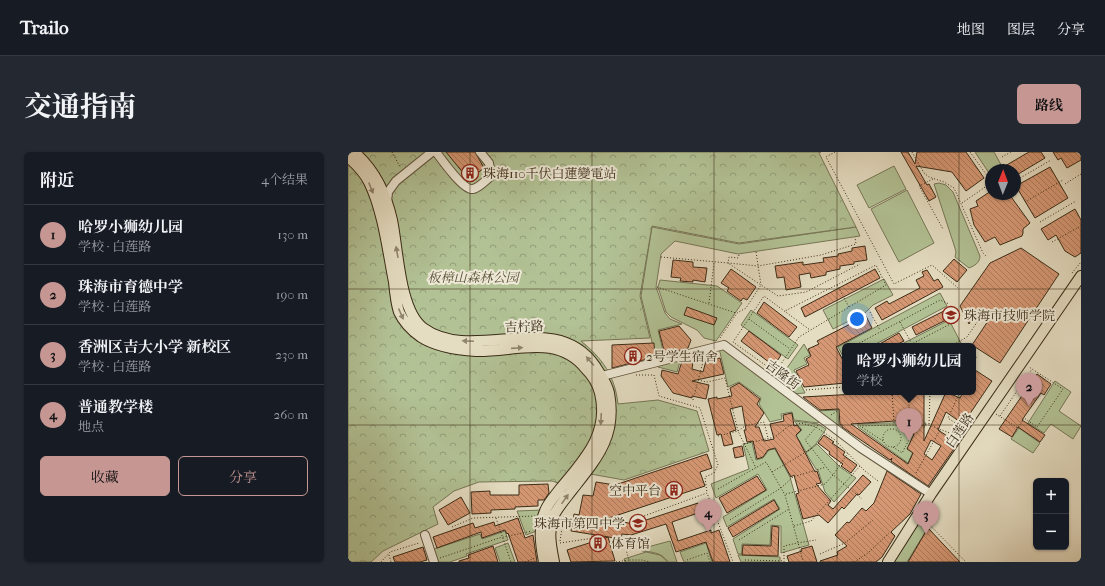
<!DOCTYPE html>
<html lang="zh">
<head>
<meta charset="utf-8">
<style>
  :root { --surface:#171b24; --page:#242831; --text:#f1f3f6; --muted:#9ea1a6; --line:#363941; --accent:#c59692 }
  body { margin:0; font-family:"IM FELL French Canon","Noto Serif SC",serif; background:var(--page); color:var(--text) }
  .controls { position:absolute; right:12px; bottom:12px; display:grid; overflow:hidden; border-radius:6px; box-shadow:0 1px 3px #0004 }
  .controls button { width:36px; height:36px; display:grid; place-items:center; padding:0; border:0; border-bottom:1px solid var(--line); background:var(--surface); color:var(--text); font:20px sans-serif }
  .compass { position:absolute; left:637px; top:12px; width:36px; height:36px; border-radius:50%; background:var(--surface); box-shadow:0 1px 3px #0004; rotate:1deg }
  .you { position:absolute; left:509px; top:167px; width:14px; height:14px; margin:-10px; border:3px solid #fff; border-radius:50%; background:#1a73e8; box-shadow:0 0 0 6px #1a73e833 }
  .badge { display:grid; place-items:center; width:26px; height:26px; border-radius:50%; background:var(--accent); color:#111; font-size:13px; font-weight:700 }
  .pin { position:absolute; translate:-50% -33px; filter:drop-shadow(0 1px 2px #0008) }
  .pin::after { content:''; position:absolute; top:21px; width:14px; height:12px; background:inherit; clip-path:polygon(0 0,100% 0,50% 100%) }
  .popup { position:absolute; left:494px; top:191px; width:134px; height:52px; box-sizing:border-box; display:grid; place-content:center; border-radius:6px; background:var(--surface); filter:drop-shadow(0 1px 3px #0005); font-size:13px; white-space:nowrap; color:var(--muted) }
  .popup b { font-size:15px; color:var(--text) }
  .popup::after { content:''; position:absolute; left:50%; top:100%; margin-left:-8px; border:8px solid transparent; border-top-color:var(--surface) }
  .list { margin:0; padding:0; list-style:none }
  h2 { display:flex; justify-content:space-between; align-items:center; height:52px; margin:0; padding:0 16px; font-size:17px }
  h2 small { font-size:13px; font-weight:400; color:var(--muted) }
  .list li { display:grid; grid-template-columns:26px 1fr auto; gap:12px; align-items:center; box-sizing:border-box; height:60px; padding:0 16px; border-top:1px solid var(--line) }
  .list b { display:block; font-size:15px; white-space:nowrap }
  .list p { margin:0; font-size:13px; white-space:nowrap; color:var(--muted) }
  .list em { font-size:13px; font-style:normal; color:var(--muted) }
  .actions { display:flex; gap:8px; padding:12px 16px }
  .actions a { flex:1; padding:9px 0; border:1px solid var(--accent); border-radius:6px; text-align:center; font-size:14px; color:var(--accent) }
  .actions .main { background:var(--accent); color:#111 }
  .map { position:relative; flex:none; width:733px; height:410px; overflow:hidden; border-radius:6px }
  header { display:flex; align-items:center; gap:24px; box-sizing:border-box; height:56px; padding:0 20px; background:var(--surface); border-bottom:1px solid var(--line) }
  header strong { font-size:19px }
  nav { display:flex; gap:22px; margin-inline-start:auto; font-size:14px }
  .intro { display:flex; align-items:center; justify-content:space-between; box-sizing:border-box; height:96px; padding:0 24px }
  h1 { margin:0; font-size:28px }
  .button { padding:10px 18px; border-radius:6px; background:var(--accent); color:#111; font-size:14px; font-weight:700 }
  main { display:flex; gap:24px; padding:0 24px }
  aside { flex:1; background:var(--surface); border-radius:6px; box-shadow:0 1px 3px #0004 }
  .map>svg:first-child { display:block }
  .green { fill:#b2c295; stroke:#767656 }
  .forest { fill:url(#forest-crowns); stroke:#767656 }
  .building { fill:url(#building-back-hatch); stroke:#3a2b16; fill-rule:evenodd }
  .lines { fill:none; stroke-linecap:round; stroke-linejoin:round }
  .minor-casing { stroke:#655841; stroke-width:10 }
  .major-casing { stroke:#3a2b16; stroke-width:12 }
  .path { stroke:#3a2b16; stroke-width:1; stroke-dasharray:1 2; stroke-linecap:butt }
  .minor { stroke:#eee9d7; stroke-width:8 }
  .major { stroke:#e5ddc2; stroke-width:10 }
  .oneway { fill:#90846c }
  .grid { fill:none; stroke:#3a2b16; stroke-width:1; stroke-opacity:0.55 }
  .labels { text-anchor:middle; stroke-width:4; stroke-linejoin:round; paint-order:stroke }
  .poi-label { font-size:13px; fill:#3a2b16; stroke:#eee9d7; text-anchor:start }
  .park-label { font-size:13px; font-style:italic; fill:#585136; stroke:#eee9d7 }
  .street-label { font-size:13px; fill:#3a2b16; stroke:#eee9d7 }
</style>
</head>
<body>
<header>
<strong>Trailo</strong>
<nav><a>地图</a><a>图层</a><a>分享</a></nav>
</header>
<div class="intro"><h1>交通指南</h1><a class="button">路线</a></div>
<main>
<aside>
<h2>附近<small>4个结果</small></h2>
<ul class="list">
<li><span class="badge">1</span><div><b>哈罗小狮幼儿园</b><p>学校 · 白莲路</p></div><em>130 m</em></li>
<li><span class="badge">2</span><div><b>珠海市育德中学</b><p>学校 · 白莲路</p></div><em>190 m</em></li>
<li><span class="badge">3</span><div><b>香洲区吉大小学 新校区</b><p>学校 · 白莲路</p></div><em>230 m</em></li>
<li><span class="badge">4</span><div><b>普通教学楼</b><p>地点</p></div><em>260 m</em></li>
</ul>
<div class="actions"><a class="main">收藏</a><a>分享</a></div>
</aside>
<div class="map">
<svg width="733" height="410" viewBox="0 0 733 410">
  <defs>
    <pattern id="forest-crowns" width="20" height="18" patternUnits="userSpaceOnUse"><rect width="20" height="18" fill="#b2c295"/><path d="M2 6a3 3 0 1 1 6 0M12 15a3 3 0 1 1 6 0" fill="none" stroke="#929e79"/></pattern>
    <pattern id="building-back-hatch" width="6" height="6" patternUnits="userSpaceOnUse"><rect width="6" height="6" fill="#d69874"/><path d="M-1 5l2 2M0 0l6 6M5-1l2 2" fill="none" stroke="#af7c5e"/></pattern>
  </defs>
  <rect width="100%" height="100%" fill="#e5ddc2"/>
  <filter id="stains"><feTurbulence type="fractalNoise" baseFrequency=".005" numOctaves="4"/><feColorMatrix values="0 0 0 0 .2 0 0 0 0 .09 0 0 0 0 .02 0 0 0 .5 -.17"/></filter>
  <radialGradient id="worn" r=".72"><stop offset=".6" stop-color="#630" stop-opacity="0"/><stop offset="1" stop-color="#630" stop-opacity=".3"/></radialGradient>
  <path class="green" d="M627 0H646L656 18H643V24Z
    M546 14 558 37 521 56 509 33Z
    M591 31 598 33 605 40 632 104C632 111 626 114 621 116L607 105 608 100 606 93 586 32Z
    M559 38 586 91 551 110 523 57Z
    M304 75 391 92 508 75 512 84 390 102 327 89 313 102 308 135 317 161 322 167 334 172 310 178 316 203 331 199 333 206 329 220 310 215 293 144Z
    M536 127 545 143 525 153 517 161 485 177 475 158Z
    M312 128 369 134 394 151 368 189 356 186 349 178 323 165 318 160 310 135Z
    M592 141 599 154 524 194H497V208L490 195Z
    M403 158 450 193 440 207 393 173Z
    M601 168 613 191 607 194H550Z
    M456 192 462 203 456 206 459 212 446 218 457 241 444 242 429 230Z
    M376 195 473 267 470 271 446 268 444 260 433 262 434 267 422 270 411 252 413 246 391 230 380 235 371 196Z
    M707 229 723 240 711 259 733 274 725 287 703 272 696 281 680 271Z
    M490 258 491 278 466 259Z
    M446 269 470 272 478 277 468 292 458 300 451 288 441 293 440 291 454 278Z
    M537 271H578L560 311 510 275V272Z
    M671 276 692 291 685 301 663 287Z
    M404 290 408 308 415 306 421 298 427 297 442 325 461 393 433 401V374L423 373 422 393 394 392V402H390L385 387 432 357 426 347 379 375 375 365 419 338 410 322 368 346 363 332 401 317 395 292Z
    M469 292 492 315 508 326 486 350 477 340 470 318 468 317 458 301Z
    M195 358 191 378 178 383 169 359Z
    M575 358 584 369 559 410H543Z
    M157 379 160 388 118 402 119 404 102 410H87L83 398 132 382 134 387Z
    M322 389 329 410H320C314 401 305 400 294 399L296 396Z
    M160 391 167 410H152L147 396Z
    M358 391 364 410H336L332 400Z
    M298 400 312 403 320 410H277L276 407Z
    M390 403 432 405V410H393Z"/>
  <path class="forest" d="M0 0H473L471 1 508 75 391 91 304 74 292 144 302 186 233 189C254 206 267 224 270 252L310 248 349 259 361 299 276 328 237 321 225 336 204 329 131 330 106 339 85 355 90 372 35 399 23 410H0Z"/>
  <path class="building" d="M98 0H127L136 16 121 28Z
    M553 0H560L567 12 569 0H618L636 26 618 39 604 20 568 14 579 33 581 32 588 45 581 49Z
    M681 0H693L697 6 667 24V18H659L657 14Z
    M705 0H733V8L719 16 713 6 710 8Z
    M702 15 720 46 687 66 668 34Z
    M643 39V42H661L682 71 675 77V81L674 84 652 93 647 85 637 90 626 73 622 57 630 54 628 49Z
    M727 57 733 68V101L727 105 717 99 708 83 700 88 693 77Z
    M517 94 519 108 506 110V112L492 114V117L478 120V123L463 126 462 121 451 123 453 135 438 138 436 125 429 126 427 114 455 110V113L476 110 475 106 490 104V102L504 99V96Z
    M673 96 711 122 652 211 624 193 642 166 630 158 621 172 612 154 642 111Z
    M606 107 619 118 609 130 595 119Z
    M325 108 345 110V115L359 116 357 130 345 128V130L332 129 333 126 323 125Z
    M383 117 408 135 399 148 395 146 393 149 379 139 381 136 373 131Z
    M527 117 532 126 457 165 453 156Z
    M579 118 586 129 590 127 595 135 534 168 527 156 539 149 541 152 572 136 568 128 576 124 574 120Z
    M416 150 449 175 441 185 409 161Z
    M339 155 369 166 366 173 336 163Z
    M596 159 600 167 568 183 564 175Z
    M518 164 524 176 488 195 497 212V231L456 235 448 219 461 213 458 207 463 204 460 197 471 192 469 189Z
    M331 174 343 188 340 196 317 202 311 179Z
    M401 179 433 203 426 214 393 189Z
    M551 181 556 189 546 194H528Z
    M306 191 307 205 264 216V193Z
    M372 206 376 222 344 229 361 233 358 247 344 244V246L325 241 313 224 314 218 330 222 334 209 338 208 345 210 344 217 355 220 358 209Z
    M627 218 644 229 615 272 598 260 590 278 610 291 580 334 543 309 544 306 542 308 494 275V273H492L491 257 472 258 455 245 543 240 576 241V289L598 240 612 246 615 240H625V221ZM547 269 563 270V282H566L559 297 565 301 560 312 503 272ZM583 288 593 294 584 308 576 302Z
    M689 222 703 232 696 243 693 241 674 268 697 283 692 290 670 275 664 285 651 277Z
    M391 231 412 247 409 252 416 261 407 275H411L416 289 426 287 422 272 436 269 435 263 444 261 446 274 449 273 453 278 448 283 467 320 469 319 473 331 468 332 483 349 480 353 485 357 515 323 523 330 511 343 509 342 496 357 494 355 480 371 471 363 455 367 448 342 451 341 446 323 443 325 427 296 420 298 415 305 409 307 405 289 399 290 396 278H398L394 254 382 257 388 278 382 280 385 292 376 294 373 282 369 283 360 247 369 245V247L384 244 382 236Z
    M476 283 486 290 484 291 497 300 495 303 509 313 503 321 493 314 495 312 481 302 482 300 470 291Z
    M394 294 396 304 387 306 385 296Z
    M359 302 364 316 352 320 357 334 258 367 286 372 350 351V353L358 351 362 364 355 366 353 360 324 370 330 389 363 378V381L371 378 382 410H365L358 390 328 400 318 372 283 383 274 382 273 387 223 379 226 362 231 363 235 343 245 344 248 330 267 333Z
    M539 319 573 342 562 362 543 380 547 384 534 405 528 410H472V409L490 403 489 400 499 394 487 383 499 370 501 371 514 356 518 359 526 351Z
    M409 324 418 338 379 361 371 346Z
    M200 332 201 341 196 348H190V354L167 355V357L143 358V361L124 362 123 340 142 339V343H171V333Z
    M113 345 122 361 100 373 91 358Z
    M426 348 431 357 385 385 380 376Z
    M170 366 177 386 185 383 189 410H170L160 381 159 382 157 378 134 386 133 380 89 396 85 385 125 371 127 376 146 370 147 374Z
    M424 374 431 375 430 404 394 403 395 393 423 394Z
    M580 376 612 410H560Z
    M260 385 267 409 223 410 219 398Z
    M145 394 150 410H111V409L121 406 120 403Z
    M464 394 469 410H441L439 404 454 399 453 397Z
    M75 395 79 408 72 410H47L45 405Z"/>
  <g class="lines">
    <g class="minor-casing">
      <path id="minor" d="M88 0C94 8 116 39 125 37 131 36 138 28 143 24L141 11 132 0
        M39 51 40 40 48 29 84 0
        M254 224 376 193 513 296 583 342
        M77 383 86 410"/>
    </g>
    <g class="major-casing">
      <path id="major" d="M6 0C26 17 38 42 44 68 50 96 51 158 75 176 126 213 206 155 247 214 252 222 259 231 261 241 269 284 249 306 224 338 218 346 209 356 205 365 200 380 203 395 206 410
        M0 5C8 12 16 20 21 30 35 58 40 100 46 130 47 140 48 151 51 160 56 171 63 178 73 185 89 195 109 198 128 199 167 200 209 181 238 217 244 223 250 233 252 241 262 282 236 308 212 337 207 344 200 351 197 359 190 375 193 394 196 410
        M540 410 583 342 733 124"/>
    </g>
    <path class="path" d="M44 0 52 15
      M487 0 478 5 546 132 584 113 610 136
      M564 0 576 21 581 25 596 30 606 36 635 101 638 104
      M622 0 643 29
      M654 5 663 0
      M585 27 571 34 595 77
      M667 29 703 8
      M717 32 733 22
      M677 50 715 28
      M614 51 643 31
      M692 70 728 49
      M704 90 733 74
      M408 100 413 133
      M391 103 390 106 381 105 380 111 410 114 473 103 508 92 507 85
      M313 105 380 111 413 133
      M724 121 733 110
      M489 133 501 155
      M309 135 388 161
      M361 151 366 111
      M522 160 532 178
      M401 167 442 197
      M552 170 565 194
      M372 186 389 161 398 156 413 133 430 144 458 140 512 112
      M506 194 592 148 601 152
      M560 194 610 168
      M603 194 619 185 634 163
      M497 199V200
      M625 207 629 205
      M427 220 385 190 416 144 462 178
      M427 221 451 185 538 133 528 113 437 159
      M288 223H306L311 244 352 256 370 313 366 321 357 325 359 341
      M350 228 359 230 377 226 390 279 408 316
      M458 238 497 235
      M544 240 546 271
      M612 240 600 266 617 278
      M345 248 356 206
      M648 262 670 276 676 266 689 275 715 237 681 215
      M483 263 489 259
      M652 264 684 217
      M581 272 582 240
      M470 273 457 288 483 321 514 347
      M535 286a9 9 0 1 1 18 0a9 9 0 1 1-18 0Z
      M370 284 390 279 397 274 416 270 420 286
      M535 289 512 274 546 273H581L612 285
      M396 292 427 285 441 274 453 271 468 275 487 288 517 319 530 329
      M545 295 554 301 561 288V240
      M424 320 463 297
      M568 321 592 278
      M370 337 418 310 437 343 455 409
      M438 342 477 332 485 323 500 301
      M148 366 163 410
      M576 367 618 410
      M285 368 359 341 385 410
      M382 368 433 336 445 325 478 315
      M446 374 463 369 512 314
      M104 375 125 366 187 364
      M391 388 441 357
      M212 389 216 363
      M212 391 253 385
      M277 394 281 408H294L302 410
      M472 402 497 391 525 368
      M41 403 43 410
      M92 406 151 386 184 379
      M339 408 359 401 362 410
      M397 408 436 409
      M33 410 42 400 71 391
      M177 410 187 406
      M268 410 281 408
      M436 410V394L449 391 468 388
      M506 410 520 401 541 381"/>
    <use href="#minor" class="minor"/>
    <use href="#major" class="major"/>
  </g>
  <defs><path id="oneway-solid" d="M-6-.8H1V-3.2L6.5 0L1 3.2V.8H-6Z"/></defs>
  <g class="oneway">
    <use href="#oneway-solid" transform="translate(23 36) rotate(68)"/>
    <use href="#oneway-solid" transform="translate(49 100) rotate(-100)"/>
    <use href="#oneway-solid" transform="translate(53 162) rotate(66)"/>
    <use href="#oneway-solid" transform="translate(120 189) rotate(-178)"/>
    <use href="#oneway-solid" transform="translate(169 196) rotate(-4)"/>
    <use href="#oneway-solid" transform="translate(242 209) rotate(-131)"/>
    <use href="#oneway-solid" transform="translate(253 267) rotate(93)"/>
    <use href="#oneway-solid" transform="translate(217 347) rotate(-55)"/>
  </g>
  <path class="grid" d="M122 0V410M244 0V410M366 0V410M489 0V410M611 0V410M0 137H733M0 273H733"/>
  <defs>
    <g id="building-ring" transform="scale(0.9)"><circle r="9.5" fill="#eee9d7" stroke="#8f2418" stroke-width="1.5"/><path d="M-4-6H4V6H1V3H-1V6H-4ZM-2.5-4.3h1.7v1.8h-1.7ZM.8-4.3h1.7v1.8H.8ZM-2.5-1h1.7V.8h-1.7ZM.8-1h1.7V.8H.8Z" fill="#8f2418"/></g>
    <g id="university-ring" transform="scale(0.9)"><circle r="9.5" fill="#eee9d7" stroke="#8f2418" stroke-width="1.5"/><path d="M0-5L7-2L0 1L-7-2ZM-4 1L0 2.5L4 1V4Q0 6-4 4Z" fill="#8f2418"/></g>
    <g id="school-ring" transform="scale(0.9)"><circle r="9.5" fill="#eee9d7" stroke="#8f2418" stroke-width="1.5"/><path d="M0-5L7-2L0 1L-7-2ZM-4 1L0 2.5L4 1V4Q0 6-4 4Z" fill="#8f2418"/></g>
  </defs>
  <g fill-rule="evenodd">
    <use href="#building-ring" x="122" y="21"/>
    <use href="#university-ring" x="603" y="163"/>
    <use href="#building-ring" x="285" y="204"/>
    <use href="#building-ring" x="326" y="338"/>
    <use href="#school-ring" x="290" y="371"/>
    <use href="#building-ring" x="250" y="391"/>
  </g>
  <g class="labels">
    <g class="poi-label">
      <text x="135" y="26">珠海110千伏白蓮變電站</text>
      <text x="616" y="168">珠海市技师学院</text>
      <text x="298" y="209">2号学生宿舍</text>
      <text x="313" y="343" text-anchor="end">空中平台</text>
      <text x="277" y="376" text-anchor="end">珠海市第四中学</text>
      <text x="263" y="396">体育馆</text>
    </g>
    <g class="park-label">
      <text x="125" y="130">板樟山森林公园</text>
    </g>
    <g class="street-label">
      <text transform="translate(176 174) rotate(-2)" y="5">吉柠路</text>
      <text transform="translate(435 222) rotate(37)" y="5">吉隆街</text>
      <text transform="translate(611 278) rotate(-55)" y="5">白莲路</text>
    </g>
  </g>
  <rect width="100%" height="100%" filter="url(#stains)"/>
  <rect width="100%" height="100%" fill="url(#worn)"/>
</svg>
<div class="controls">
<button>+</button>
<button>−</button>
</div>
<svg class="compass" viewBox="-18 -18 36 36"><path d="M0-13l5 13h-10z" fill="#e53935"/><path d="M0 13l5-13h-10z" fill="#9ea1a6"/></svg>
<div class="you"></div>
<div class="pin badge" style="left:561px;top:289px">1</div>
<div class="popup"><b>哈罗小狮幼儿园</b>学校</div>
<div class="pin badge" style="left:681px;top:254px">2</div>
<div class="pin badge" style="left:578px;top:382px">3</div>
<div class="pin badge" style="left:360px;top:380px">4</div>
</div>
</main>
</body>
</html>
